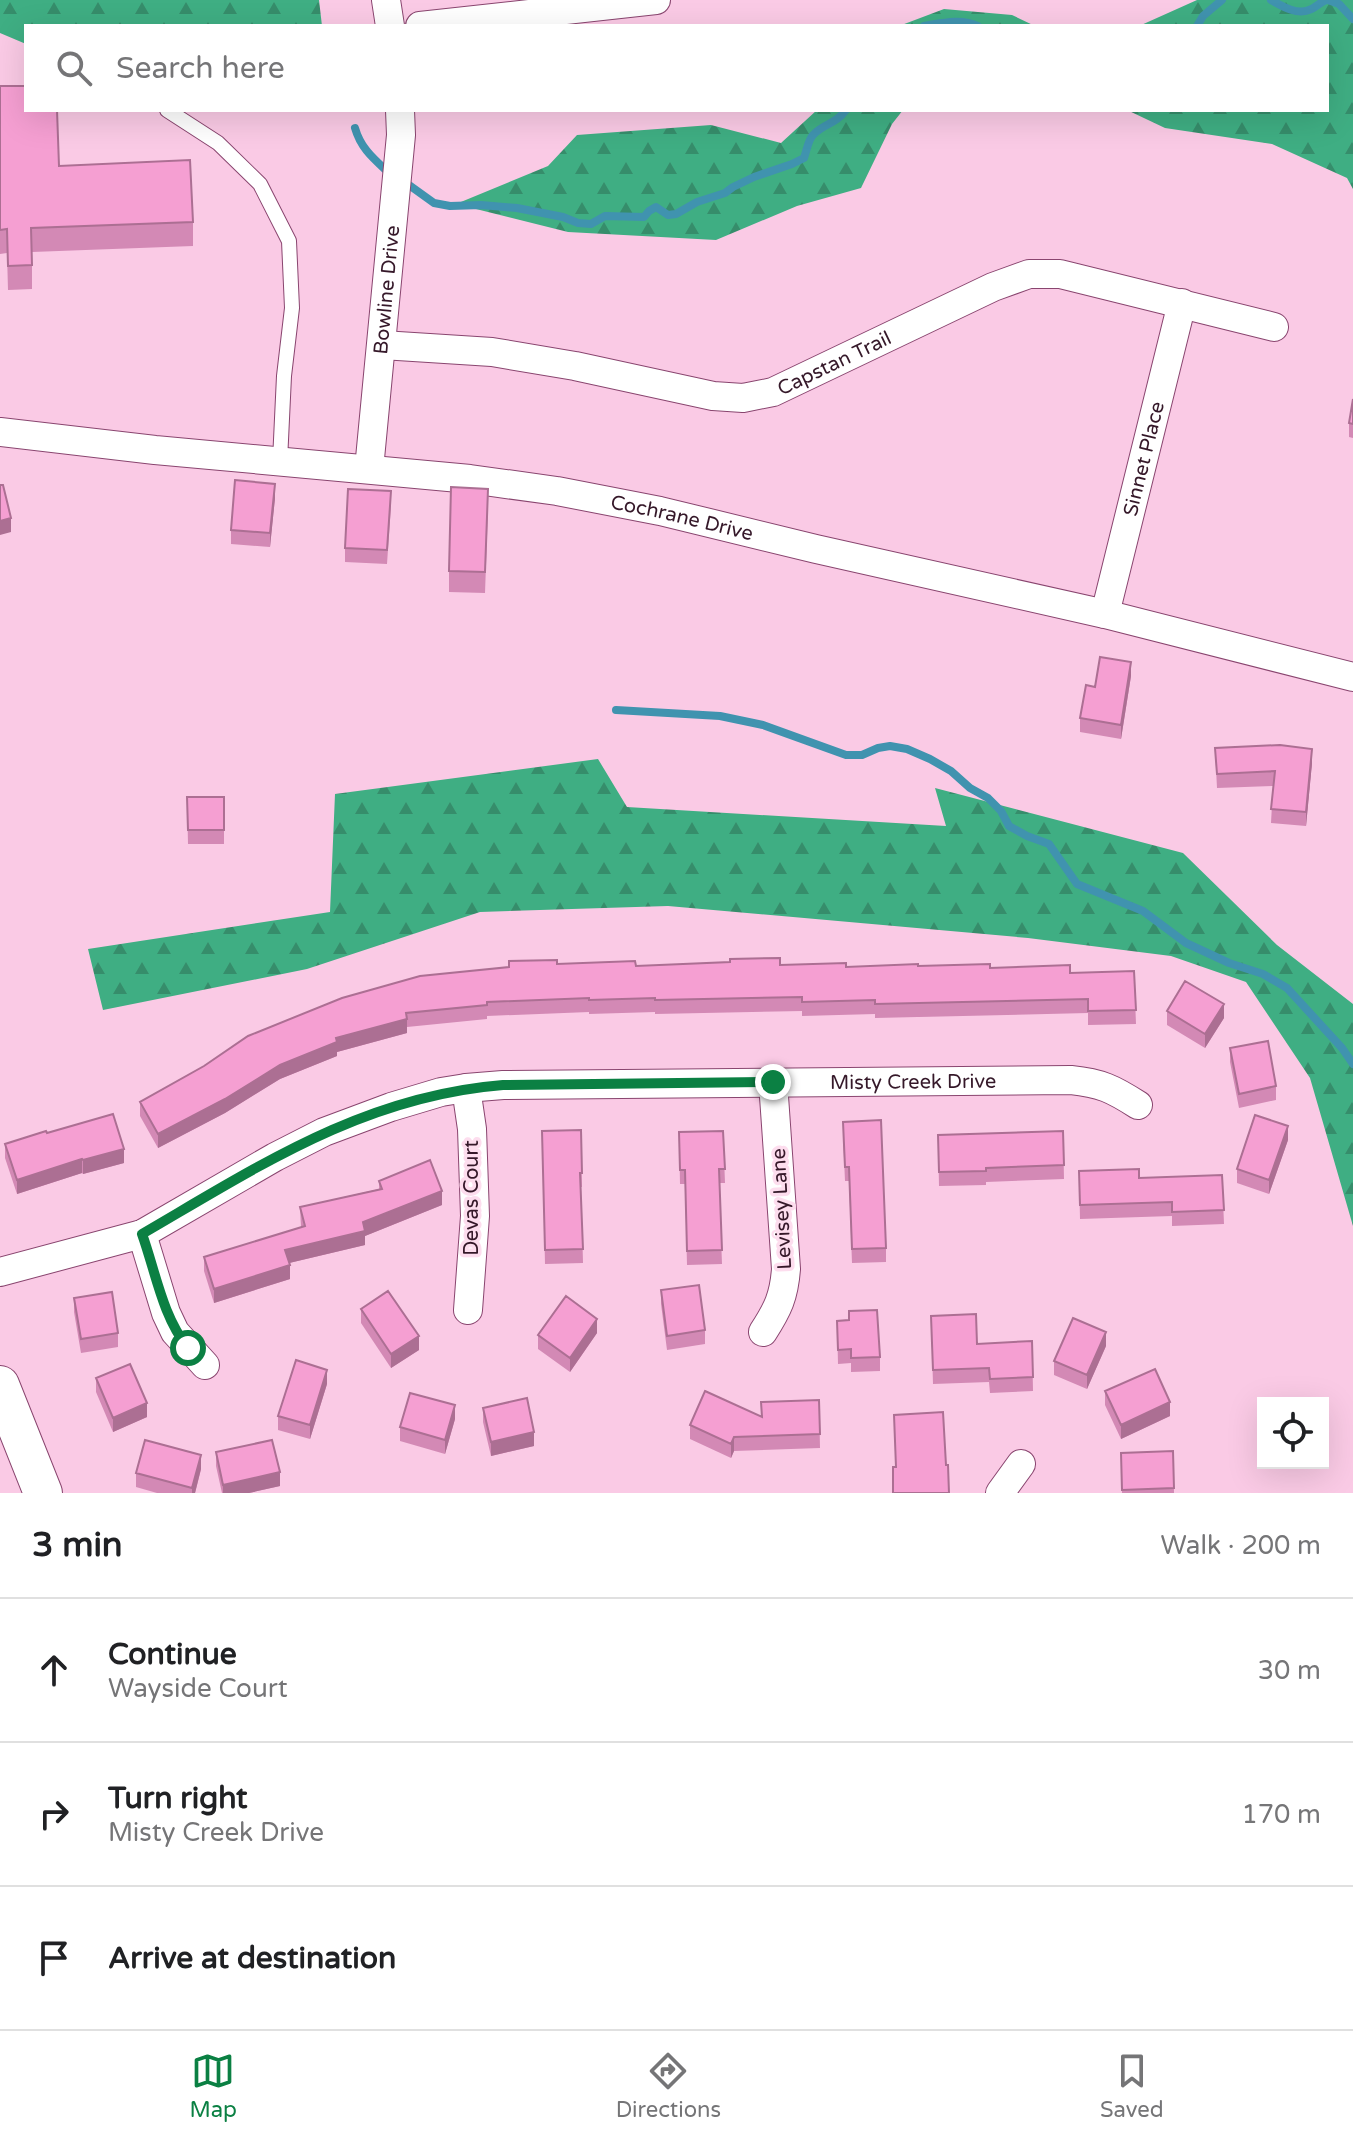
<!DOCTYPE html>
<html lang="en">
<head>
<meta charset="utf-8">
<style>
  :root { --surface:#fff; --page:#f6f6f6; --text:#202124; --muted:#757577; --line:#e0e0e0; --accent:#0b8043 }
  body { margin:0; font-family:"Varela Round",sans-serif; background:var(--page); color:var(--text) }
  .controls { position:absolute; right:24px; bottom:24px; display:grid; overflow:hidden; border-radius:0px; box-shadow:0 8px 32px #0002 }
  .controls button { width:72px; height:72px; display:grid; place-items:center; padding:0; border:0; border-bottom:2px solid var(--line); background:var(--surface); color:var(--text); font:40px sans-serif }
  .stop { position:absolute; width:24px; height:24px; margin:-18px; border:6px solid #0b8043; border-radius:50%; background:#fff }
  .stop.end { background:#0b8043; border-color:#fff; box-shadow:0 2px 8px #0008 }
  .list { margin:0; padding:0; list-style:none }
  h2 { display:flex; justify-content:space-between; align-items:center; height:104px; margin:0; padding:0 32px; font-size:34px }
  h2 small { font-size:26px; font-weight:400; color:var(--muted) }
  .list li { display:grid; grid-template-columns:52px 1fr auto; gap:24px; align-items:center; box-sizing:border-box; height:144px; padding:0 32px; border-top:2px solid var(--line) }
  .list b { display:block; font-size:30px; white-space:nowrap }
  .list p { margin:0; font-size:26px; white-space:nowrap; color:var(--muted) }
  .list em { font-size:26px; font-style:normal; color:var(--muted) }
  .icon { flex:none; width:44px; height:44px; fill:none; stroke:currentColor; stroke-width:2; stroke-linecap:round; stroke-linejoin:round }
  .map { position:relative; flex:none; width:1353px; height:1493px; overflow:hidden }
  .search { position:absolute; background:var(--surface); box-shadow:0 8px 32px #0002; left:24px; right:24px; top:24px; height:88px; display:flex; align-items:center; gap:20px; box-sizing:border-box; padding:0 28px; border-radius:0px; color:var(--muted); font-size:30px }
  .sheet { height:536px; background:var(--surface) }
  nav { display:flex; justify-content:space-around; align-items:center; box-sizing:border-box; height:112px; border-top:2px solid var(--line); background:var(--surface); font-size:22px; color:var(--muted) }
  nav a { display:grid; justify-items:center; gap:4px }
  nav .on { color:var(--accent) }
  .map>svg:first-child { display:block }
  .forest { fill:url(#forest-firs) }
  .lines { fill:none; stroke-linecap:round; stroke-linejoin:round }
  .stream { stroke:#4093af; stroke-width:8 }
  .service-casing { stroke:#89456f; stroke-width:16 }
  .minor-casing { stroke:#89456f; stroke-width:30 }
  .secondary-casing { stroke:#89456f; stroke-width:40 }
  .service { stroke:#fff; stroke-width:14 }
  .minor { stroke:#fff; stroke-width:28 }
  .secondary { stroke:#fff; stroke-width:38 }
  .wall { fill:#d389b5 }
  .shaded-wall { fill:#ac6f93 }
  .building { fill:#f59fd2; stroke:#ac6f93; stroke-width:2 }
  .route { stroke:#0b8043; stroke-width:10 }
  .labels { text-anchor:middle; stroke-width:7; stroke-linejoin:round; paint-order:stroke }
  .street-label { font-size:20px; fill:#351829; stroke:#fdddee }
</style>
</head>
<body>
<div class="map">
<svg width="1353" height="1493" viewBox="0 0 1353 1493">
  <defs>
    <pattern id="forest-firs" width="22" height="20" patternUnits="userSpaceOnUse" patternTransform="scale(2)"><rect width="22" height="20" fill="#3fae83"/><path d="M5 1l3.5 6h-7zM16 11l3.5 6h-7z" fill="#368d6b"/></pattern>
  </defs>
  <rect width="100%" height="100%" fill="#facae5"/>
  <path class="forest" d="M0 0H319L322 26H26V44L0 33Z
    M1197 0H1353V189L1347 178 1272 144 1165 128 1127 110H1327V26H1139Z
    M944 9 1012 15 1035 26H899Z
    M817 110H903L892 124 861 188 797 206 716 240 568 232 456 204 548 166 577 135 711 125 781 143Z
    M598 759 627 807 946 826 935 788 1183 853 1277 945 1353 1004V1226L1310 1078 1246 982 1171 956 1028 938 668 906 480 912 307 969 103 1010 88 949 330 912 335 794Z"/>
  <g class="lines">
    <path class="stream" d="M1271 0C1282 6 1296 15 1309 10 1315 8 1319 3 1326 0
      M1328 0 1339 4 1353 19
      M924 26C942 23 961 18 978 26
      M1197 26 1203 16 1222 0
      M355 128C361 149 374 159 390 174
      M402 180 434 203 450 206 481 205 517 208 563 217 578 223 591 224 605 216 644 217 649 211 656 207 668 215 676 214 697 202 725 193 733 187 754 177 792 164 804 158C807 150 808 139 814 134 825 123 836 124 846 110
      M616 710 720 716 763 725 846 755H862L878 748 890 746 907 749 930 759 951 771 970 788 988 798 1001 811 1009 826 1027 836 1049 844 1077 884 1143 911 1186 943 1229 963 1263 974 1287 988 1342 1048 1353 1064"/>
    <g class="service-casing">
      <path id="service" d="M167 110 218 143 260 184 289 241 292 308 284 376 280 461"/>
    </g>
    <g class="minor-casing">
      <g id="minor">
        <path d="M386 0 390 26"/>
        <path d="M420 26 656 0"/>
        <path id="s1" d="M382 345 492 352 575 366 713 396 743 398 773 392 993 287 1029 274H1060L1274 327"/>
        <path id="s2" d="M0 432 155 450 470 479 557 491 660 511 816 549 1105 614 1353 677"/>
        <path id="s3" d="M369 469 401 135 400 110"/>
        <path id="s4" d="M1105 614 1182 303"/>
        <path d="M466 1088 472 1129 475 1216 468 1310"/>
        <path d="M142 1234 166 1313 175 1332 205 1365"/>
        <path id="s5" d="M0 1272 142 1234 275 1157 324 1132 391 1107 441 1092 466 1088 503 1085 1071 1080C1101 1083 1113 1089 1138 1105"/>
        <path d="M763 1332C778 1309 784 1296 786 1269L773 1082"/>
        <path d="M1000 1493 1021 1464"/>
      </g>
    </g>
    <g class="secondary-casing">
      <path id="secondary" d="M0 1385 43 1493"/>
    </g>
    <use href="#service" class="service"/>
    <use href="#minor" class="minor"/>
    <use href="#secondary" class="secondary"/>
  </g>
  <path class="wall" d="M0 86 59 166 193 222V246L32 252V289L8 290 7 253 0 254Z
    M1353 399V438L1349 437V423Z
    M275 498 270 547 231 544V530Z
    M391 505 387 564 345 562V548Z
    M488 509 485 593 449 592V571Z
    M1131 676 1121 739 1080 732V718L1095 687Z
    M1215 748 1312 763 1306 826 1271 823 1273 786 1217 788Z
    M187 797H224V844H188Z
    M557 964 636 966H918L990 968 1070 973 1134 971 1136 1024 1088 1025V1013L875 1018V1014L802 1016V1011L655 1014V1012L589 1014V1012L487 1016V1019L407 1027V1033L337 1052V1056L280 1079 225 1113 158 1148 140 1116V1102L204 1066Z
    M1167 1011 1224 1018 1205 1048 1167 1025Z
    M1230 1048 1276 1086V1100L1239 1108 1230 1062Z
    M581 1130 582 1187H581L583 1263 545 1264 542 1131Z
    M723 1131 725 1183H719L722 1264 687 1265 685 1184H680L679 1132Z
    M1063 1131 1064 1179 986 1182V1185L939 1186 938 1135Z
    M47 1133 124 1163 83 1174 82 1173 17 1194 5 1158V1144Z
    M843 1136 886 1248V1262L852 1263 849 1181H845Z
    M1288 1140 1269 1194 1237 1183V1169Z
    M1079 1171 1139 1178 1222 1175 1224 1224 1172 1226V1216L1080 1219Z
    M379 1181 442 1205 365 1236V1245L289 1263 290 1279 214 1303 204 1271V1257L301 1227 300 1207 379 1189Z
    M661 1290 705 1330V1344L667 1350 661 1304Z
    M74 1298 118 1333V1347L81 1353 74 1312Z
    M361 1309 419 1350 391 1368 361 1323Z
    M931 1316 977 1344 1032 1341 1033 1391 990 1393 989 1382 933 1384Z
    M837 1321 880 1357V1371L851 1372V1363L838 1364Z
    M597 1333 570 1372 538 1349V1335Z
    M1106 1346 1087 1389 1054 1375V1361Z
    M96 1378 147 1417 113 1432 96 1392Z
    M327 1384 310 1439 278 1430V1416Z
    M1105 1391 1170 1416 1121 1439 1105 1405Z
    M819 1400 820 1448 734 1451 731 1458 690 1439V1425L761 1417Z
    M483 1408 534 1446 491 1456 483 1422Z
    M455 1419 445 1454 400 1441V1427Z
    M1173 1451 1174 1493H1122L1121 1453Z
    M216 1452 280 1486 249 1493H222L216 1466Z
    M201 1469 195 1493H157L136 1487V1473Z"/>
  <path class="shaded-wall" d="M275 484V498L270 547V533Z
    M11 518V532L0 535V521Z
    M1131 662V676L1121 739V725Z
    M1312 749V763L1306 826V812Z
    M1224 1004V1018L1205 1048V1034Z
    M407 1019V1033L337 1052V1056L280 1079 225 1113 158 1148V1134L280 1065 336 1038Z
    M1288 1126V1140L1269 1194V1180Z
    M124 1149V1163L83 1174V1160Z
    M82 1159V1173L17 1194V1180Z
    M442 1191V1205L365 1236V1245L285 1264V1250L363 1222Z
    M290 1265V1279L214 1303V1289Z
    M597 1319V1333L570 1372V1358Z
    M1106 1332V1346L1087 1389V1375Z
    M419 1336V1350L391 1368V1354Z
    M327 1370V1384L310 1439V1425Z
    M1170 1402V1416L1121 1439V1425Z
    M147 1403V1417L113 1432V1418Z
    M455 1405V1419L445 1454V1440Z
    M534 1432V1446L491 1456V1442Z
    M734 1437V1451L731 1458V1444Z
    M201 1455V1469L195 1493H192V1488Z
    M280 1472V1486L249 1493H223V1485Z"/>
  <path class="building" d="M0 86H26V110H57L59 166 190 160 193 222 31 228 32 265 8 266 7 229 0 230Z
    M1353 399V424L1349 423Z
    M235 480 275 484 270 533 231 530Z
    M0 485H3L11 518 0 521Z
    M451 487 488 489 485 572 449 571Z
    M348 489 391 491 387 550 345 548Z
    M1100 657 1131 662 1121 725 1080 718 1086 685 1095 687Z
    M1280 745 1312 749 1306 812 1271 809 1275 771 1217 774 1215 748Z
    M187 797H224V830H188Z
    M780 958V965L846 963V967L918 964V966L990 964V968L1070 965V973L1134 971 1136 1010 1088 1011V999L875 1004V1000L802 1002V997L655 1000V998L589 1000V998L487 1002V1005L406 1013 407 1019 336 1038 337 1042 280 1065 225 1099 158 1134 140 1102 204 1066 248 1036 342 998 420 976 509 967V961L557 960V964L635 961 636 966 730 962V959Z
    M1185 981 1224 1004 1205 1034 1167 1011Z
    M1268 1041 1276 1086 1239 1094 1230 1048Z
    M113 1114 124 1149 83 1160 82 1159 17 1180 5 1144 46 1131 47 1133Z
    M1255 1115 1288 1126 1269 1180 1237 1169Z
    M881 1120 886 1248 852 1249 849 1167H845L843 1122Z
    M581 1130 582 1173H580L583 1249 545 1250 542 1131Z
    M723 1131 725 1169H719L722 1250 687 1251 685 1170H680L679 1132Z
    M1063 1131 1064 1165 986 1168V1171L939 1172 938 1135Z
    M430 1160 442 1191 363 1222 365 1231 285 1250 290 1265 214 1289 204 1257 305 1226 300 1207 382 1189 379 1181Z
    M1139 1169V1178L1222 1175 1224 1210 1172 1212V1202L1080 1205 1079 1171Z
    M699 1285 705 1330 667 1336 661 1290Z
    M388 1291 419 1336 391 1354 361 1309Z
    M112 1292 118 1333 81 1339 74 1298Z
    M566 1296 597 1319 570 1358 538 1335Z
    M877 1310 880 1357 851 1358V1349L838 1350 837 1321 849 1320V1311Z
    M976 1314 977 1344 1032 1341 1033 1377 990 1379 989 1368 933 1370 931 1316Z
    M1073 1318 1106 1332 1087 1375 1054 1361Z
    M296 1360 327 1370 310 1425 278 1416Z
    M130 1364 147 1403 113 1418 96 1378Z
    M1155 1369 1170 1402 1121 1425 1105 1391Z
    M705 1391 762 1417 761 1402 819 1400 820 1434 734 1437 731 1444 690 1425Z
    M410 1393 455 1405 445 1440 400 1427Z
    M527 1398 534 1432 491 1442 483 1408Z
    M943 1412 946 1465H948L949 1493H893V1467H896L894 1415Z
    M145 1440 201 1455 192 1488 136 1473Z
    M272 1440 280 1472 223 1485 216 1452Z
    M1173 1451 1174 1488 1122 1490 1121 1453Z"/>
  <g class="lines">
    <path class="route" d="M188 1348C162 1315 156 1273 142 1234 259 1166 364 1096 503 1085L773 1082"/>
  </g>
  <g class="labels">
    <g class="street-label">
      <text dy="7" stroke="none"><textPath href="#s3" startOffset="180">Bowline Drive</textPath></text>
      <text dy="7" stroke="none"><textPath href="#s1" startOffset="464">Capstan Trail</textPath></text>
      <text dy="7" stroke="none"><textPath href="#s4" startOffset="160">Sinnet Place</textPath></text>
      <text dy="7" stroke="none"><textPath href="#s2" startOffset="688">Cochrane Drive</textPath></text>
      <text dy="7" stroke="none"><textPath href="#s5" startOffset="952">Misty Creek Drive</textPath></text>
      <text transform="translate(471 1198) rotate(-90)" y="7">Devas Court</text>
      <text transform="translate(781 1209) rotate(-93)" y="7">Levisey Lane</text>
    </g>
  </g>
</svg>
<div class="controls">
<button><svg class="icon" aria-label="locate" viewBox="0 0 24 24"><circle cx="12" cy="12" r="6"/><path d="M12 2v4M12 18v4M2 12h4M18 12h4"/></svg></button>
</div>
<div class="stop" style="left:188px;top:1348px"></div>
<div class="stop end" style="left:773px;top:1082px"></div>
<div class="search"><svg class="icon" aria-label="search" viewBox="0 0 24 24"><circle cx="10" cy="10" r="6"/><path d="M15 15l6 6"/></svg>Search here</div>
</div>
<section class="sheet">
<h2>3 min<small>Walk · 200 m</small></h2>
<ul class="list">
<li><svg class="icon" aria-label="ahead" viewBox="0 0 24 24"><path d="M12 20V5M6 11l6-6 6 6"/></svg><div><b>Continue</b><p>Wayside Court</p></div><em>30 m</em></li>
<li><svg class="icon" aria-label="right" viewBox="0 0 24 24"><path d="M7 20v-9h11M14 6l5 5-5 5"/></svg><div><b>Turn right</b><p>Misty Creek Drive</p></div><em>170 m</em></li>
<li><svg class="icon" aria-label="arrive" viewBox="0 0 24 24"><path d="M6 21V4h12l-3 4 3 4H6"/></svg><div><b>Arrive at destination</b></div></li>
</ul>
</section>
<nav>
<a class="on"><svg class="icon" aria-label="map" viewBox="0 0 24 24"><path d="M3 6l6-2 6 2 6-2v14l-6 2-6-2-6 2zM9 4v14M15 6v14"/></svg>Map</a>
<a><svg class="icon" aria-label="directions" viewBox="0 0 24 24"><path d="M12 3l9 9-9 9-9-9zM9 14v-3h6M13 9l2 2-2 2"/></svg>Directions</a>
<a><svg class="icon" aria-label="saved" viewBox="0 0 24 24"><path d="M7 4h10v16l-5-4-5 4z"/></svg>Saved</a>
</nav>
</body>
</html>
